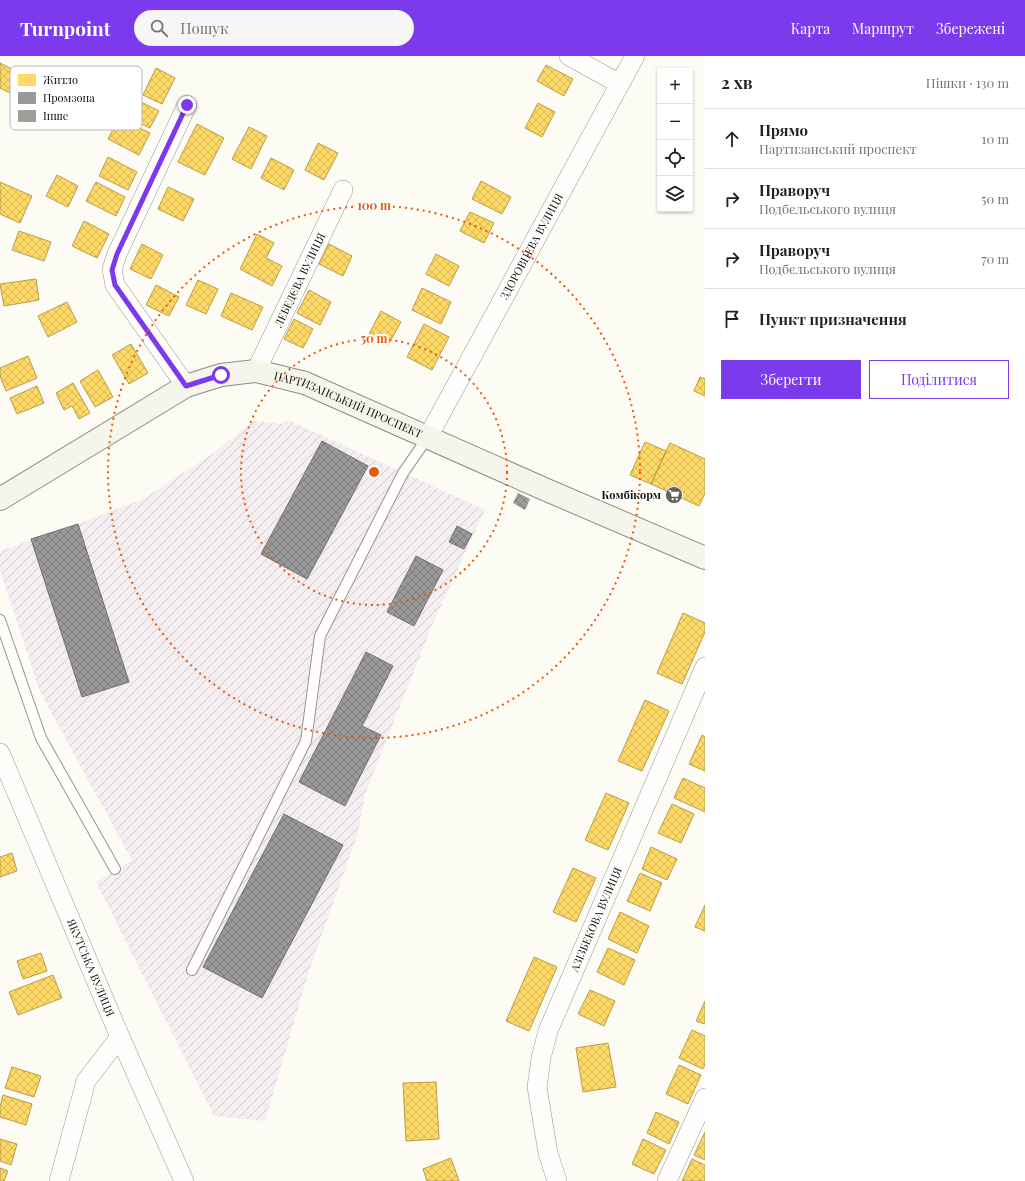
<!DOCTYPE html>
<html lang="uk">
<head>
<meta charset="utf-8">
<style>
  :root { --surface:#fff; --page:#f6f6f6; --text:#222; --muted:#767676; --line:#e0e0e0; --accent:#7c3aed }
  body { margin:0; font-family:"Playfair Display",serif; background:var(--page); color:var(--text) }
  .controls { position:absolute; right:12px; top:12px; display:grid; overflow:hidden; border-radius:0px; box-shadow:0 1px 3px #0004 }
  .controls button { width:36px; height:36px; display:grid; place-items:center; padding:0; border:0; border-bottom:1px solid var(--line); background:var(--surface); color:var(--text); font:20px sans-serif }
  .stop { position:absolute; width:12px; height:12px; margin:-9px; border:3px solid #7c3aed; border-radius:50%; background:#fff }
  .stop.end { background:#7c3aed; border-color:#fff; box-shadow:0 1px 4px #0008 }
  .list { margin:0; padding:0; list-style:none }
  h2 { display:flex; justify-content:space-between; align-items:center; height:52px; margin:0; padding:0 16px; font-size:17px }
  h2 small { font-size:13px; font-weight:400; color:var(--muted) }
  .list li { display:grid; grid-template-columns:26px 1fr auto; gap:12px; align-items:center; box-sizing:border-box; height:60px; padding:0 16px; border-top:1px solid var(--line) }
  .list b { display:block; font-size:15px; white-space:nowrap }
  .list p { margin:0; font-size:13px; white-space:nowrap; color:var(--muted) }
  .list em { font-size:13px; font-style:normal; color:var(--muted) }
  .actions { display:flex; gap:8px; padding:12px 16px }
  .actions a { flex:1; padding:9px 0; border:1px solid var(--accent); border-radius:0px; text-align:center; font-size:14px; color:var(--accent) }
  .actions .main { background:var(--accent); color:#fff }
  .icon { flex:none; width:22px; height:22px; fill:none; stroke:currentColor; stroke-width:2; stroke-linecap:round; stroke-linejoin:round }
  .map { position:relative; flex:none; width:705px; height:1125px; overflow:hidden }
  header { display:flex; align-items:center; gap:24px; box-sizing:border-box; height:56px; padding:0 20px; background:var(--accent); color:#fff }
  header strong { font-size:19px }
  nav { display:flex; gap:22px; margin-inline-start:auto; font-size:14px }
  .search { width:280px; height:36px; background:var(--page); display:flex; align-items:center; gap:10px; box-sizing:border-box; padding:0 14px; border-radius:22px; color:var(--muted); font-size:15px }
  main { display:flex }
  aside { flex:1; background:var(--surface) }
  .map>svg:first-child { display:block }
  .industrial { fill:url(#industrial-furrows) }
  .homes { fill:url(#homes-cross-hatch); stroke:#b79c4c }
  .industry { fill:url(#industry-cross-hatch); stroke:#707070 }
  .building { fill:url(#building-cross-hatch) }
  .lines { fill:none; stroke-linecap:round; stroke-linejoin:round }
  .lane-casing { stroke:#969592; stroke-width:12 }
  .street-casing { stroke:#969592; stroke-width:20 }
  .secondary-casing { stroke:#8c8c89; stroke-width:24 }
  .lane { stroke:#fffefd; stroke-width:10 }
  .street { stroke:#fffefd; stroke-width:19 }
  .secondary { stroke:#f5f5eb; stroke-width:22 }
  .route { stroke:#7c3aed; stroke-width:5 }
  .ring { fill:none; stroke:#e8590c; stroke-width:2; stroke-dasharray:2 4 }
  .labels { text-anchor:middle; stroke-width:4; stroke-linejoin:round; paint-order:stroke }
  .street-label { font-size:11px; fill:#0f0f0f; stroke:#fff }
  .poi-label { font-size:11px; font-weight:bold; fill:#0f0f0f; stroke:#fff; text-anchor:end }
  .key { fill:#fff; stroke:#b7b7b7; stroke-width:1 }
  .key-label { font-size:11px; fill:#0f0f0f }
  .centre { fill:#e8590c; stroke:#fff; stroke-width:2 }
  .ring-label { font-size:12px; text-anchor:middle; font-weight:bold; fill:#e8590c; stroke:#fff; stroke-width:4; stroke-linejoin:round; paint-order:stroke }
</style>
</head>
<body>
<header>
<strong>Turnpoint</strong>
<div class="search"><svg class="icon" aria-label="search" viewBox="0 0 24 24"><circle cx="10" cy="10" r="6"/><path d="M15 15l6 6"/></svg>Пошук</div>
<nav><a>Карта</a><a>Маршрут</a><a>Збережені</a></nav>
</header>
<main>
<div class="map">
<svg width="705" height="1125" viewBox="0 0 705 1125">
  <defs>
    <pattern id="industrial-furrows" width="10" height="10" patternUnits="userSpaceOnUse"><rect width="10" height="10" fill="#f4eef0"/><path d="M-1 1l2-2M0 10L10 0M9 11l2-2" fill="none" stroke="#d0cbcd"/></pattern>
    <pattern id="homes-cross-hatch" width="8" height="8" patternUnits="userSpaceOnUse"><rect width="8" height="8" fill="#ffd966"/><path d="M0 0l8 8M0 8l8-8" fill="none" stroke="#d9b957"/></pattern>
    <pattern id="industry-cross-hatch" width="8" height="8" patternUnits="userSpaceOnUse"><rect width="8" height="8" fill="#999"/><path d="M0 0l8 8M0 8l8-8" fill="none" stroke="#7b7b7b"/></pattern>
    <pattern id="building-cross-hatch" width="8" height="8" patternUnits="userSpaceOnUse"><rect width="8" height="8" fill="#a09e99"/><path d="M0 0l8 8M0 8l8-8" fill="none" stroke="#817f7b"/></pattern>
  </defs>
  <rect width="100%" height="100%" fill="#fcfbf4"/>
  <path class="industrial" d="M288 364 485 454 434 565 365 738 358 777 309 915 265 1065 214 1060 96 826 132 804 40 636 0 514V495L78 468 143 443 212 398 254 365 281 368Z"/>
  <path class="homes" d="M0 7 24 19 14 39 0 32Z
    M546 9 573 23 564 40 537 25Z
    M156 12 175 22 162 48 143 39Z
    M131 41 159 55 150 72 122 59Z
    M538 47 555 56 542 81 525 72Z
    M119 62 150 77 139 99 108 83Z
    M197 68 224 82 205 119 178 106Z
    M249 71 267 80 251 113 232 103Z
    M318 87 338 97 324 124 305 114Z
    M108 101 137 116 128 134 99 120Z
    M271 102 294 114 284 134 261 122Z
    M57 119 78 130 68 151 46 140Z
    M481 125 511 141 502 158 472 143Z
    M0 126 32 140 20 167 0 158Z
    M96 126 125 141 116 160 86 145Z
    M168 131 194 143 183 165 158 153Z
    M470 156 494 167 484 187 460 175Z
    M84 165 109 178 97 202 72 190Z
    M19 175 51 186 44 205 12 194Z
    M257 178 274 187 266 202 282 210 272 230 240 213Z
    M142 188 163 199 151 223 130 213Z
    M329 188 352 200 343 220 319 208Z
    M436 198 459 210 449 230 426 218Z
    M36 223 39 244 4 250 0 228Z
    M198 224 218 233 206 258 186 249Z
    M156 229 179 241 169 260 146 249Z
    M422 232 451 246 441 268 412 254Z
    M309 234 331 246 320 269 297 257Z
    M231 237 263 251 252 274 221 260Z
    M67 246 77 266 48 281 38 260Z
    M381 255 401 266 388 289 369 278Z
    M294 263 313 273 303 292 284 283Z
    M424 268 449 281 432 314 407 301Z
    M131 288 148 317 129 328 112 299Z
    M28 300 37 322 6 335 0 320V312Z
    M98 314 113 341 95 351 80 325Z
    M700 321 705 323V340L694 335Z
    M73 327 90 357 79 363 72 350 64 354 56 337Z
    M37 330 44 347 17 358 10 342Z
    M645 386 666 395 651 428 630 419Z
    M670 387 705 403V437L699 450 651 428Z
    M683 557 705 567V576L682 628 657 617Z
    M645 644 669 655 642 715 618 705Z
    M702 679 705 681V715L689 708Z
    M683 722 705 732V756L674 742Z
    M606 737 629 747 608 794 585 784Z
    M672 748 694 758 681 787 658 777Z
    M651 791 677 803 667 824 642 813Z
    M12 797 17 815 0 821V801Z
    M573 812 596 822 576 866 553 856Z
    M640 817 662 827 650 855 627 845Z
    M705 849V875L695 871Z
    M620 856 649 870 637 897 608 883Z
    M608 892 635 904 624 929 597 916Z
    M41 897 47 915 23 923 17 905Z
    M534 901 557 911 529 975 506 965Z
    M53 919 62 942 18 959 9 936Z
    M590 934 615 945 604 970 578 958Z
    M705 945V968L696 965Z
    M692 974 705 980V1009L703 1013 679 1002Z
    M608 987 616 1031 583 1036 576 992Z
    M679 1009 701 1019 688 1048 666 1038Z
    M12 1011 41 1020 34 1041 5 1032Z
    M436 1026 439 1083 406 1085 403 1027Z
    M3 1039 32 1048 26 1069 0 1061V1051Z
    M656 1056 679 1066 669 1088 647 1077Z
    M705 1076V1104L694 1099Z
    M0 1083 17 1088 11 1109 0 1105Z
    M643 1083 666 1094 654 1118 632 1108Z
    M451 1102 459 1125H427L423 1113Z
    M692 1103 705 1109V1125H682Z
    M0 1112 8 1115 4 1125H0Z"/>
  <path class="industry" d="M322 385 368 410 307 523 261 498Z
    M78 468 129 626 82 641 31 483Z
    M457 470 472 478 464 493 449 486Z
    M416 500 443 514 414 570 387 556Z
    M366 596 393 610 362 670 381 679 345 750 299 726Z
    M284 758 343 789 262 942 203 911Z"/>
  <path class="building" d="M518 437 530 443 525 454 513 447Z"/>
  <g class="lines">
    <g class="lane-casing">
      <path id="lane" d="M0 564 41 682 115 813
        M192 914 306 685 320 580 403 417 428 381"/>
    </g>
    <g class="street-casing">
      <g id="street">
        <path d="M569 0 620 28"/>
        <path id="s1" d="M256 315 343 134"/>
        <path d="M186 330 115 229 112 213 117 198 187 49"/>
        <path id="s2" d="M428 381 635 0"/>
        <path id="s3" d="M0 697 120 981 184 1125"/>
        <path d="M59 1125 86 1025 120 981"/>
        <path id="s4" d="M557 1125 548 1097 537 1031 541 1002 548 975 705 611"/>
        <path d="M667 1125 705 1042"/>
      </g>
    </g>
    <g class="secondary-casing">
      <g id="secondary">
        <path id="s5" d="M0 443 186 330 221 319 256 315 305 327 542 432 705 502"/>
      </g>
    </g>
    <use href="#lane" class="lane"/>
    <use href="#street" class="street"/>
    <use href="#secondary" class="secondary"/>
  </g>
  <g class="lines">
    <path class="route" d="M187 49 117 198 112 214 115 229 186 330 221 319"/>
  </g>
  <g class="ring">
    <circle cx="374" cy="416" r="133"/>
    <circle cx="374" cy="416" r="266"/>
  </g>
  <defs>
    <g id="supermarket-disc" transform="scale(0.9)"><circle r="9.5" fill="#62625f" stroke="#fff"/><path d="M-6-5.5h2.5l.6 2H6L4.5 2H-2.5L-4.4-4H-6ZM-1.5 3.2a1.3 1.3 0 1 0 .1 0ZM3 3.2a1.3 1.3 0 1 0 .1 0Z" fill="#fff"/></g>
  </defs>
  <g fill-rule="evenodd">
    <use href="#supermarket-disc" x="674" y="439"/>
  </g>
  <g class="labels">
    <g class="street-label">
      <text dy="4" stroke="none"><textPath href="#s2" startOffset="217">ЗДОРОВЦЕВА ВУЛИЦЯ</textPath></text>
      <text dy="4" stroke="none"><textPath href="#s1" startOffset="101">ЛЕБЕДЄВА ВУЛИЦЯ</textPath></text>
      <text dy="4" stroke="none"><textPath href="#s5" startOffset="388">ПАРТИЗАНСЬКИЙ ПРОСПЕКТ</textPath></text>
      <text dy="4" stroke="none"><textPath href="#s4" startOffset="275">АЗІЗБЕКОВА ВУЛИЦЯ</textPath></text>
      <text dy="4" stroke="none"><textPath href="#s3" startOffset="233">ЯКУТСЬКА ВУЛИЦЯ</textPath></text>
    </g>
    <g class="poi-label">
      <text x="661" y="443">Комбікорм</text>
    </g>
  </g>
  <rect x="10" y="10" width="132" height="64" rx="6" class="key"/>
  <rect x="18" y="18" width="18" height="12" fill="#ffd966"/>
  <rect x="18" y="36" width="18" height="12" fill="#999"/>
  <rect x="18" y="54" width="18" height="12" fill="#a09e99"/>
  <g class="key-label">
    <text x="43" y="28">Житло</text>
    <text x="43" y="46">Промзона</text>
    <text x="43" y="64">Інше</text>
  </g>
  <circle cx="374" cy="416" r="6" class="centre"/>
  <g class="ring-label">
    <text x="374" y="154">100 m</text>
    <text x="374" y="287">50 m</text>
  </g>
</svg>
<div class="controls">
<button>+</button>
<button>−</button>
<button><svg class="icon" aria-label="locate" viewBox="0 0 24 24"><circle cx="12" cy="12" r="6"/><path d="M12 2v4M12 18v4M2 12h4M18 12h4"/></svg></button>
<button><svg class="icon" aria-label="layers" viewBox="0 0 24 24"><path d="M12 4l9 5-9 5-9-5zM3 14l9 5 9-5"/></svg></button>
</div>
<div class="stop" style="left:221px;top:319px"></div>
<div class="stop end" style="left:187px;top:49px"></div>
</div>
<aside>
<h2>2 хв<small>Пішки · 130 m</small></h2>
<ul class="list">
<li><svg class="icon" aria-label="ahead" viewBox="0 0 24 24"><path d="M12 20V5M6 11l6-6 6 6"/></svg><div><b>Прямо</b><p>Партизанський проспект</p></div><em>10 m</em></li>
<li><svg class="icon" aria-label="right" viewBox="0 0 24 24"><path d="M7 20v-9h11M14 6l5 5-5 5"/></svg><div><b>Праворуч</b><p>Подбєльського вулиця</p></div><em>50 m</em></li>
<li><svg class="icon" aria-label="right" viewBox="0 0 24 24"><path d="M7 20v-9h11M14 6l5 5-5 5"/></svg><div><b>Праворуч</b><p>Подбєльського вулиця</p></div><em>70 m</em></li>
<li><svg class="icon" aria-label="arrive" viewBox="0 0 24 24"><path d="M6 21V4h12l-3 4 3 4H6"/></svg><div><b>Пункт призначення</b></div></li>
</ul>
<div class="actions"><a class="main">Зберегти</a><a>Поділитися</a></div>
</aside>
</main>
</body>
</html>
